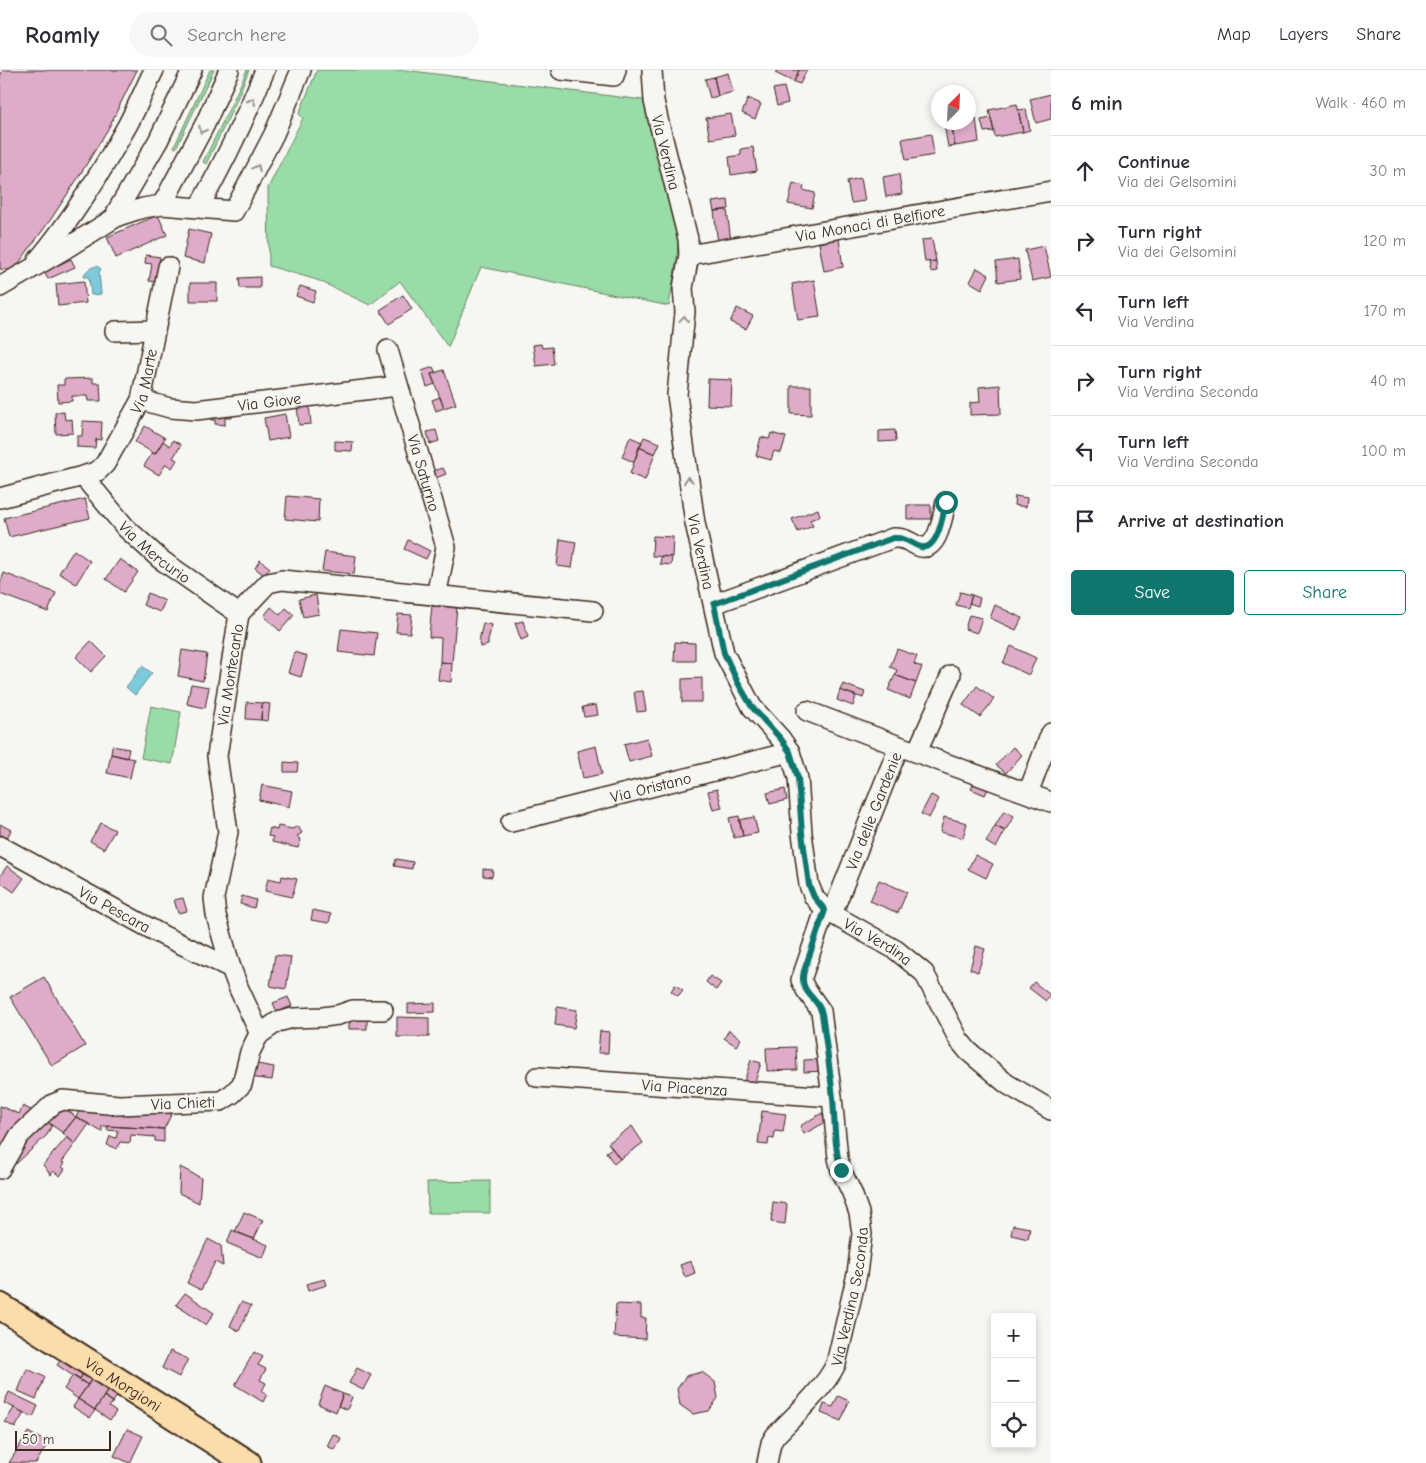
<!DOCTYPE html>
<html lang="en">
<head>
<meta charset="utf-8">
<style>
  :root { --surface:#fff; --page:#f7f7f7; --text:#2b2b33; --muted:#7c7c81; --line:#e1e1e2; --accent:#0f766e }
  body { margin:0; font-family:"Comic Neue",sans-serif; background:var(--page); color:var(--text) }
  .controls { position:absolute; right:15px; bottom:15px; display:grid; overflow:hidden; border-radius:5px; box-shadow:0 2px 8px #0003 }
  .controls button { width:45px; height:45px; display:grid; place-items:center; padding:0; border:0; border-bottom:1px solid var(--line); background:var(--surface); color:var(--text); font:25px sans-serif }
  .compass { position:absolute; left:931px; top:15px; width:45px; height:45px; border-radius:50%; background:var(--surface); box-shadow:0 2px 8px #0003; rotate:24deg }
  .scale { position:absolute; left:15px; bottom:12px; width:96px; box-sizing:border-box; padding-left:5px; border:2px solid #3b2a1e; border-top:0; font-size:14px; line-height:18px; white-space:nowrap; color:#3b2a1e; -webkit-text-stroke:4px #f6f6f2; paint-order:stroke }
  .stop { position:absolute; width:15px; height:15px; margin:-11px; border:4px solid #0f766e; border-radius:50%; background:#fff }
  .stop.end { background:#0f766e; border-color:#fff; box-shadow:0 1px 5px #0008 }
  .list { margin:0; padding:0; list-style:none }
  h2 { display:flex; justify-content:space-between; align-items:center; height:65px; margin:0; padding:0 20px; font-size:21px }
  h2 small { font-size:16px; font-weight:400; color:var(--muted) }
  .list li { display:grid; grid-template-columns:32px 1fr auto; gap:15px; align-items:center; box-sizing:border-box; height:70px; padding:0 20px; border-top:1px solid var(--line) }
  .list b { display:block; font-size:19px; white-space:nowrap }
  .list p { margin:0; font-size:16px; white-space:nowrap; color:var(--muted) }
  .list em { font-size:16px; font-style:normal; color:var(--muted) }
  .actions { display:flex; gap:10px; padding:15px 20px }
  .actions a { flex:1; padding:11px 0; border:1px solid var(--accent); border-radius:5px; text-align:center; font-size:18px; color:var(--accent) }
  .actions .main { background:var(--accent); color:#fff }
  .icon { flex:none; width:28px; height:28px; fill:none; stroke:currentColor; stroke-width:2; stroke-linecap:round; stroke-linejoin:round }
  .map { position:relative; flex:none; width:1051px; height:1393px; overflow:hidden }
  header { display:flex; align-items:center; gap:30px; box-sizing:border-box; height:70px; padding:0 25px; background:var(--surface); border-bottom:1px solid var(--line) }
  header strong { font-size:24px }
  nav { display:flex; gap:28px; margin-inline-start:auto; font-size:18px }
  .search { width:350px; height:45px; background:var(--page); display:flex; align-items:center; gap:12px; box-sizing:border-box; padding:0 18px; border-radius:28px; color:var(--muted); font-size:19px }
  main { display:flex }
  aside { flex:1; background:var(--surface) }
  .map>svg:first-child { display:block }
  .green { fill:#99dca7; stroke:#6a8362 }
  .water { fill:#7dcadd; stroke:#638a91 }
  .building { fill:#deabc8; stroke:#3b2a1e }
  .lines { fill:none; stroke-linecap:round; stroke-linejoin:round }
  .minor-casing { stroke:#3b2a1e; stroke-width:22 }
  .major-casing { stroke:#3b2a1e; stroke-width:29 }
  .minor { stroke:#f6f6f2; stroke-width:19 }
  .major { stroke:#fbddab; stroke-width:25 }
  .oneway { stroke:#989088 }
  .route { stroke:#0f766e; stroke-width:6 }
  .labels { text-anchor:middle; stroke-width:4; stroke-linejoin:round; paint-order:stroke }
  .street-label { font-size:16px; fill:#3b2a1e; stroke:#f6f6f2 }
</style>
</head>
<body>
<header>
<strong>Roamly</strong>
<div class="search"><svg class="icon" aria-label="search" viewBox="0 0 24 24"><circle cx="10" cy="10" r="6"/><path d="M15 15l6 6"/></svg>Search here</div>
<nav><a>Map</a><a>Layers</a><a>Share</a></nav>
</header>
<main>
<div class="map">
<svg width="1051" height="1393" viewBox="0 0 1051 1393">
  <rect width="100%" height="100%" fill="#f6f6f2"/>
  <filter id="ink" filterUnits="userSpaceOnUse"><feTurbulence type="fractalNoise" baseFrequency=".02" numOctaves="2"/><feDisplacementMap in="SourceGraphic" scale="10" xChannelSelector="R" yChannelSelector="G"/><feConvolveMatrix kernelMatrix="1 2 1 2 8 2 1 2 1" color-interpolation-filters="sRGB"/></filter>
  <g filter="url(#ink)">
    <path class="green" d="M210 0H214L176 78 174 77Z
      M247 0H249L234 36 206 94 203 92 232 33Z
      M317 0H404L643 30 678 171 677 188 669 236 481 197 448 277 400 211 370 235 317 210 269 196 268 118 303 48 299 44Z
      M151 636 181 642 172 694 141 688Z
      M490 1111V1143H428L427 1112Z"/>
    <path class="water" d="M96 196 100 198 101 200 99 202 101 224 91 225 89 207H83C85 201 90 198 96 196Z
      M142 596 152 603 135 625 126 617Z"/>
    <path class="building" d="M3 0H137L108 59 78 108 51 149 13 201 0 199V6Z
      M777 0H799L794 12 775 3Z
      M799 0H807L800 14 794 12Z
      M728 3 733 22 718 26 714 7Z
      M714 7 718 26 710 28 705 9Z
      M784 17 788 33 777 36 773 19Z
      M1051 24V49L1036 53 1030 29Z
      M748 28 761 34 755 49 742 43Z
      M1017 34 1023 62 995 67 989 40Z
      M1026 39 1030 60 1023 62 1018 40Z
      M731 44 735 65 710 69 706 48Z
      M976 48 979 72 955 76 951 52H968V50Z
      M991 48 994 61 984 62 981 50Z
      M951 52 955 76 948 77 944 54Z
      M931 64 934 85 906 90 902 69Z
      M753 77 757 101 731 105 729 87 741 85V79Z
      M899 104 902 124 886 127 883 107Z
      M861 108 865 131 851 133 847 111Z
      M793 113 804 116 803 120 815 123 812 138 788 134Z
      M728 130 729 139 714 141 712 132Z
      M727 140 731 172 718 174 714 141Z
      M158 145 167 165 116 188 107 167Z
      M189 159 211 164 205 193 183 188Z
      M839 169 843 197 824 201 819 173Z
      M932 169 936 191 925 192 922 170Z
      M1044 176 1051 207 1032 211 1025 180Z
      M146 185 160 187 156 212 149 211 152 194 145 193Z
      M71 189 75 197 48 209 44 202Z
      M1018 189 1020 209 998 212 996 192Z
      M936 191 937 201 931 202 929 192Z
      M977 198 989 205 982 219 970 212Z
      M260 207V218H240L239 208Z
      M814 210 820 247 798 250 792 214Z
      M84 211 86 233 58 236 56 214Z
      M190 213H217V231H190Z
      M300 216 316 221 313 232 296 226Z
      M403 225 412 239 389 254 380 240Z
      M737 238 753 246 746 259 730 252Z
      M541 274 542 278 552 277 554 294 536 296 533 275Z
      M433 297 436 303 431 304 435 314 427 317 422 301Z
      M444 300 456 334 444 338 431 304Z
      M93 308V313H100L101 331H88L87 326H72V331L58 332 57 315H64V309Z
      M708 309 732 310 731 336 707 335Z
      M1000 315 1001 344 970 345V333L980 332 979 317Z
      M791 316H811V345L791 344Z
      M440 327 444 338 436 341 432 330Z
      M309 334 311 354 299 355 297 335Z
      M233 340 232 348H225V355L215 354V350H211L210 343Z
      M64 342 65 350 72 349 73 363 56 364 55 343Z
      M285 344 289 367 268 371 264 348Z
      M83 351 102 352 101 370 96 369 95 378 77 377V366H82Z
      M145 356 165 368 155 384 135 372Z
      M436 360 439 371 430 374 427 362Z
      M895 360 896 371 879 372V361Z
      M771 363 786 367 781 383 774 381 771 390 756 386 761 367 769 369Z
      M630 367 642 372 634 392 622 387Z
      M644 367 660 373 655 384 639 377Z
      M173 370 181 375 173 388 177 390 172 398 166 394 159 405 144 396 152 383 155 384 163 371 170 376Z
      M335 371 353 372 352 381 335 380Z
      M639 377 655 384 645 410 630 404Z
      M443 398 446 404 436 408 433 401Z
      M287 426 319 429 318 452 285 449Z
      M1015 426 1027 428 1026 437 1014 435Z
      M85 429 90 448 9 467 4 448Z
      M907 435H931V449H907Z
      M818 439 820 446 810 450 813 456 798 462 792 449Z
      M653 466 673 467 672 487 652 486Z
      M560 469 576 472 572 498 557 496Z
      M408 470 430 481 426 489 404 479Z
      M74 480 90 491 76 514 59 503Z
      M325 482 356 486 354 504 322 501Z
      M661 486 672 487 671 495 660 494Z
      M120 489 138 502 124 522 106 509Z
      M260 490 270 498 264 505 255 498Z
      M4 503 56 523 48 542 0 524V514Z
      M960 522 972 525 968 538 956 535Z
      M148 523 165 531 160 542 143 535Z
      M316 525 319 544 303 547 299 529Z
      M972 525 980 528 978 536 969 533Z
      M432 535 457 537 452 593 440 592 441 568 429 567Z
      M995 535 1022 548 1016 560 990 548Z
      M271 537 280 545 286 538 294 545 280 561 264 546Z
      M398 544 412 545 410 563 396 562Z
      M969 545 982 548 977 563 965 559Z
      M523 551 528 567 521 570 515 553Z
      M483 553 492 555 488 570V575L480 577 479 571Z
      M341 559 377 563 374 586 338 582Z
      M91 571 106 586 91 602 76 587Z
      M675 572 695 573V591H674Z
      M1011 576 1036 588 1029 605 1003 593Z
      M897 579 917 586 914 594 922 597 916 613 895 605 897 600 890 597Z
      M182 580 207 584 203 611 178 606Z
      M294 582 307 586 301 607 288 603Z
      M440 592 452 593 451 612 438 610Z
      M895 605 916 613 910 629 888 620Z
      M702 608V632H682V609Z
      M191 614 209 617 205 638 187 634Z
      M843 614 865 622 863 628 840 620Z
      M977 616 994 629 980 647 963 635Z
      M840 620 856 626 853 636 837 630Z
      M643 621 646 641 637 642 634 622Z
      M247 632 262 633 261 650 246 649Z
      M262 633 270 634 268 651 261 650Z
      M596 635 598 645 584 647 582 637Z
      M647 668 652 686 629 692 624 674Z
      M112 676 129 679 127 688 111 684Z
      M596 676 602 704 583 708 577 681Z
      M1013 677 1022 685 1006 703 996 695Z
      M111 684 134 689 130 708 107 703Z
      M284 692 298 693 297 702H284Z
      M975 711 989 717 985 725 971 719Z
      M262 715 292 721 289 737 259 730Z
      M717 719 722 738 713 740 708 721Z
      M785 719 787 730 770 734 767 723Z
      M931 725 939 729 929 748 921 744Z
      M1004 741 1014 746 1005 761 995 756Z
      M739 746 743 766 734 768 729 748Z
      M754 747 758 763 743 766 739 750Z
      M944 747 967 753 963 768 940 762Z
      M101 753 115 760 104 779 90 771Z
      M0 754 11 760 7 768 0 764Z
      M278 756 292 759 298 756 302 763 297 766 301 770 298 778 272 772 273 767 268 766 270 758 277 760Z
      M995 756 1005 761 996 778 986 772Z
      M975 785 993 794 986 808 968 799Z
      M396 789 413 792 412 799 394 796Z
      M7 796 24 808 14 822 0 812V806Z
      M483 799 493 800 492 807 483 806Z
      M282 806 297 809 292 827 265 821 268 808 281 811Z
      M879 810 907 822 898 843 870 831Z
      M242 826 256 830 254 838 240 834Z
      M183 828 187 841 178 843 174 830Z
      M313 840 331 844 329 853 311 850Z
      M976 876 985 879 978 902 970 899Z
      M275 885 291 887 286 919 270 916Z
      M710 906 721 913 716 920 706 912Z
      M44 907 85 976 52 996 10 927Z
      M1034 912 1050 925 1046 931 1029 918Z
      M675 915 683 920 678 926 671 921Z
      M288 927 292 936 277 942 273 933Z
      M435 933V942L408 943V934Z
      M557 937 577 940 574 958 555 955Z
      M367 946V959H349V947Z
      M397 947 429 948V967H397Z
      M729 960 741 969 736 976 724 968Z
      M600 961 609 962 608 983H598Z
      M796 977 797 1000 767 1001 766 978Z
      M823 989 824 1001 804 1002V990Z
      M751 990 761 993 754 1015H743Z
      M251 993 274 997 272 1010 249 1007Z
      M82 1035 175 1037 164 1059 102 1056V1062L76 1047Z
      M0 1036 19 1044 23 1036 33 1041 0 1087Z
      M62 1036 76 1047 63 1063 43 1049Z
      M762 1041 786 1044 783 1062 775 1061 774 1069 769 1068 768 1075 758 1074Z
      M822 1043 826 1052 804 1064 800 1056Z
      M76 1047 89 1054 75 1074 63 1063Z
      M43 1049 52 1055 47 1065 16 1094 14 1085Z
      M108 1056 164 1059V1072L155 1071V1067L131 1065 130 1073 120 1072 117 1079 107 1075 110 1066 116 1068 118 1061 107 1060Z
      M632 1056 643 1073 620 1089 608 1073Z
      M67 1067 75 1074 62 1092 65 1093 62 1097 65 1099 60 1106 53 1101 51 1105 43 1095Z
      M612 1078 620 1089 614 1094 606 1082Z
      M180 1097 201 1108 199 1133 179 1123Z
      M773 1132 787 1134 785 1154 771 1152Z
      M244 1142 263 1150 254 1169 235 1162Z
      M1013 1155 1030 1158 1028 1169 1011 1165Z
      M232 1160 268 1175 263 1188 227 1173Z
      M208 1169 221 1176 223 1196 215 1192 201 1220 187 1213Z
      M691 1191 695 1203 685 1207 680 1195Z
      M325 1209 327 1215 308 1221 306 1214Z
      M185 1223 214 1243 206 1255 176 1235Z
      M241 1232 251 1236 239 1261 230 1256Z
      M616 1234 641 1235V1248H646L645 1269 614 1267Z
      M170 1281 188 1289 179 1307 162 1298Z
      M254 1282 263 1287 258 1295 266 1299 260 1310 266 1313 262 1321 267 1324 263 1332 235 1315Z
      M62 1288 85 1301 79 1310 57 1295Z
      M357 1298 371 1305 363 1320 349 1313Z
      M27 1299 45 1307 36 1329 18 1321Z
      M85 1301 93 1307 88 1315 79 1310Z
      M702 1302 715 1312 718 1328 709 1341 693 1344 680 1335 677 1319 686 1306Z
      M73 1305 88 1315 78 1329 64 1319Z
      M93 1307 110 1317 95 1340 78 1329Z
      M325 1316 343 1324 336 1342 318 1334Z
      M110 1317 119 1322 113 1332 104 1326Z
      M9 1322 38 1336 33 1347 4 1333Z
      M343 1324 352 1327 347 1340 338 1336Z
      M104 1326 113 1332 109 1337 116 1342 110 1350 95 1340Z
      M838 1326 849 1331 841 1351 821 1343 824 1334 833 1337Z
      M78 1329 95 1340 90 1348 73 1337Z
      M14 1338 24 1343 15 1358 5 1352Z
      M127 1359 143 1366 130 1393 114 1386Z
      M28 1362 48 1373 36 1393H9Z
      M333 1364 341 1368 335 1380 327 1376Z"/>
    <g class="lines">
      <g class="minor-casing">
        <g id="minor">
          <path d="M561 0 614 6 616 0"/>
          <path id="s1" d="M652 0 654 31 659 53 688 169 689 185 683 218 685 242 677 325 695 453 724 583 752 637 781 669 790 682 798 708 802 763 809 815 814 827 825 840 896 880 924 903 959 970 968 981 1007 1014 1051 1040"/>
          <path d="M162 135 205 54 229 0"/>
          <path d="M199 137C224 93 246 47 265 0"/>
          <path d="M118 146 117 141 158 71 192 0"/>
          <path id="s2" d="M689 185 1051 121"/>
          <path d="M38 190C72 149 101 103 127 56 137 38 145 18 154 0"/>
          <path d="M0 217 65 179 118 146 143 138 162 135 234 141 274 64 301 0"/>
          <path d="M115 261 155 260"/>
          <path id="s3" d="M388 280 446 477 436 526"/>
          <path id="s4" d="M141 330 170 338 196 340 398 316"/>
          <path id="s5" d="M83 406 126 458 160 489 239 544"/>
          <path id="s6" d="M0 428 83 406 98 401 105 394 141 330 168 197"/>
          <path d="M714 534 893 468C904 467 909 472 918 476 938 485 943 444 946 432"/>
          <path d="M807 641 899 676"/>
          <path d="M917 682 951 605"/>
          <path d="M1028 723 1051 663"/>
          <path id="s7" d="M511 752 790 682"/>
          <path id="s8" d="M0 776 164 866 231 898"/>
          <path id="s9" d="M832 844 899 676 1051 732"/>
          <path id="s10" d="M260 964 239 919 231 898 216 845 214 828 228 762 217 686 239 544 268 513 282 510 593 541"/>
          <path id="s11" d="M537 1007 832 1027"/>
          <path id="s12" d="M0 1099 19 1066 53 1034 63 1030 119 1035 221 1031 232 1024 242 1014 250 982 257 968 260 964 277 952 293 948 323 947 338 945 353 940H383"/>
          <path id="s13" d="M767 1393 771 1373 775 1366C794 1346 825 1318 836 1294L857 1204 862 1164 859 1143 852 1123 841 1100 838 1088 832 1027 821 941 806 920 801 910 825 840"/>
        </g>
      </g>
      <g class="major-casing">
        <g id="major">
          <path id="s14" d="M0 1236 248 1393"/>
        </g>
      </g>
      <use href="#minor" class="minor"/>
      <use href="#major" class="major"/>
    </g>
    <defs><path id="oneway-chevron" d="M-2-3.5L2.5 0L-2 3.5" fill="none" stroke-width="1.6" stroke-linecap="round" stroke-linejoin="round" transform="scale(1.25)"/></defs>
    <g class="oneway">
      <use href="#oneway-chevron" transform="translate(252 31) rotate(-66)"/>
      <use href="#oneway-chevron" transform="translate(202 60) rotate(117)"/>
      <use href="#oneway-chevron" transform="translate(257 98) rotate(-64)"/>
      <use href="#oneway-chevron" transform="translate(684 249) rotate(-85)"/>
      <use href="#oneway-chevron" transform="translate(688 410) rotate(-99)"/>
    </g>
  </g>
  <g class="lines" filter="url(#ink)">
    <path class="route" d="M841 1100C834 1077 835 1052 833 1028 830 1000 826 972 822 944 819 927 798 924 804 901L825 840 814 827 809 815 802 763 798 708 790 682 781 669 752 637 738 613 724 583 714 534 893 468C904 467 909 472 918 476 938 485 943 444 946 432"/>
  </g>
  <g class="labels">
    <g class="street-label">
      <text dy="6" stroke="none"><textPath href="#s1" startOffset="84">Via Verdina</textPath></text>
      <text dy="6" stroke="none"><textPath href="#s2" startOffset="184">Via Monaci di Belfiore</textPath></text>
      <text dy="6" stroke="none"><textPath href="#s6" startOffset="204">Via Marte</textPath></text>
      <text dy="6" stroke="none"><textPath href="#s4" startOffset="130">Via Giove</textPath></text>
      <text dy="6" stroke="none"><textPath href="#s3" startOffset="128">Via Saturno</textPath></text>
      <text dy="6" stroke="none"><textPath href="#s5" startOffset="105">Via Mercurio</textPath></text>
      <text dy="6" stroke="none"><textPath href="#s1" startOffset="489">Via Verdina</textPath></text>
      <text dy="6" stroke="none"><textPath href="#s10" startOffset="371">Via Montecarlo</textPath></text>
      <text dy="6" stroke="none"><textPath href="#s7" startOffset="144">Via Oristano</textPath></text>
      <text dy="6" stroke="none"><textPath href="#s9" startOffset="111">Via delle Gardenie</textPath></text>
      <text dy="6" stroke="none"><textPath href="#s8" startOffset="131">Via Pescara</textPath></text>
      <text dy="6" stroke="none"><textPath href="#s1" startOffset="939">Via Verdina</textPath></text>
      <text dy="6" stroke="none"><textPath href="#s11" startOffset="148">Via Piacenza</textPath></text>
      <text dy="6" stroke="none"><textPath href="#s12" startOffset="216">Via Chieti</textPath></text>
      <text dy="6" stroke="none"><textPath href="#s13" startOffset="192">Via Verdina Seconda</textPath></text>
      <text dy="6" stroke="none"><textPath href="#s14" startOffset="146">Via Morgioni</textPath></text>
    </g>
  </g>
</svg>
<div class="controls">
<button>+</button>
<button>−</button>
<button><svg class="icon" aria-label="locate" viewBox="0 0 24 24"><circle cx="12" cy="12" r="6"/><path d="M12 2v4M12 18v4M2 12h4M18 12h4"/></svg></button>
</div>
<svg class="compass" viewBox="-18 -18 36 36"><path d="M0-13l5 13h-10z" fill="#e53935"/><path d="M0 13l5-13h-10z" fill="#7c7c81"/></svg>
<div class="scale">50 m</div>
<div class="stop" style="left:946px;top:432px"></div>
<div class="stop end" style="left:841px;top:1100px"></div>
</div>
<aside>
<h2>6 min<small>Walk · 460 m</small></h2>
<ul class="list">
<li><svg class="icon" aria-label="ahead" viewBox="0 0 24 24"><path d="M12 20V5M6 11l6-6 6 6"/></svg><div><b>Continue</b><p>Via dei Gelsomini</p></div><em>30 m</em></li>
<li><svg class="icon" aria-label="right" viewBox="0 0 24 24"><path d="M7 20v-9h11M14 6l5 5-5 5"/></svg><div><b>Turn right</b><p>Via dei Gelsomini</p></div><em>120 m</em></li>
<li><svg class="icon" aria-label="left" viewBox="0 0 24 24"><path d="M17 20v-9H6M10 6l-5 5 5 5"/></svg><div><b>Turn left</b><p>Via Verdina</p></div><em>170 m</em></li>
<li><svg class="icon" aria-label="right" viewBox="0 0 24 24"><path d="M7 20v-9h11M14 6l5 5-5 5"/></svg><div><b>Turn right</b><p>Via Verdina Seconda</p></div><em>40 m</em></li>
<li><svg class="icon" aria-label="left" viewBox="0 0 24 24"><path d="M17 20v-9H6M10 6l-5 5 5 5"/></svg><div><b>Turn left</b><p>Via Verdina Seconda</p></div><em>100 m</em></li>
<li><svg class="icon" aria-label="arrive" viewBox="0 0 24 24"><path d="M6 21V4h12l-3 4 3 4H6"/></svg><div><b>Arrive at destination</b></div></li>
</ul>
<div class="actions"><a class="main">Save</a><a>Share</a></div>
</aside>
</main>
</body>
</html>
